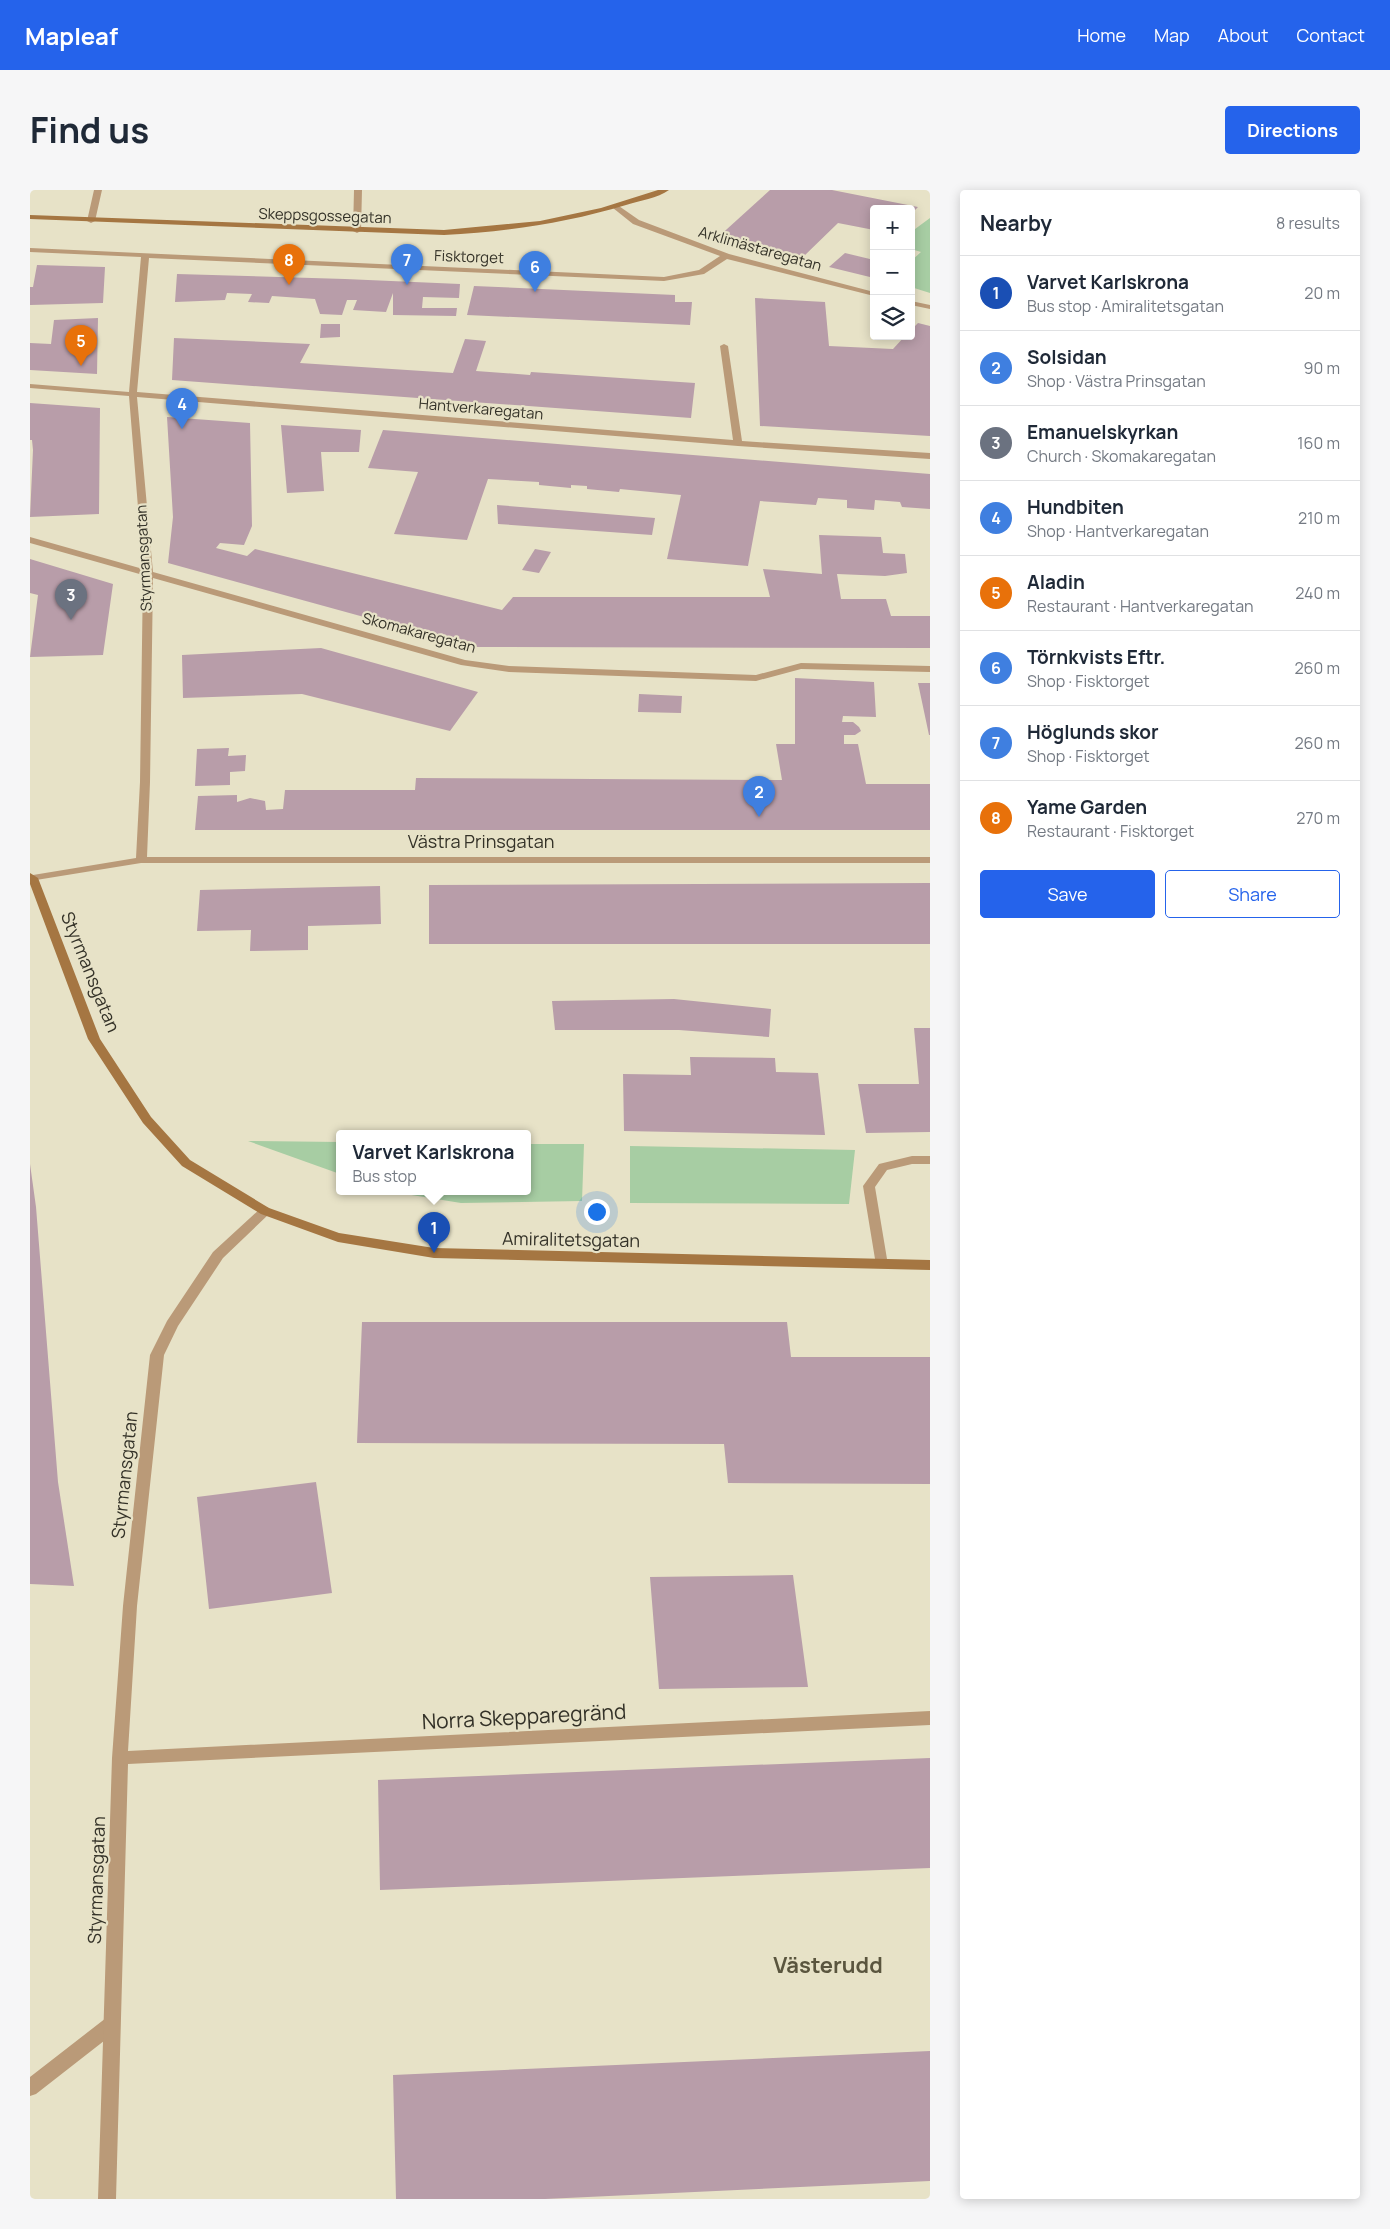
<!DOCTYPE html>
<html lang="en">
<head>
<meta charset="utf-8">
<style>
  :root { --surface:#fff; --page:#f6f6f7; --text:#1f2937; --muted:#747a83; --line:#e0e1e3; --accent:#2563eb }
  body { margin:0; font-family:Manrope,sans-serif; background:var(--page); color:var(--text) }
  .controls { position:absolute; right:15px; top:15px; display:grid; overflow:hidden; border-radius:5px; box-shadow:0 2px 12px #0003 }
  .controls button { width:45px; height:45px; display:grid; place-items:center; padding:0; border:0; border-bottom:1px solid var(--line); background:var(--surface); color:var(--text); font:25px sans-serif }
  .you { position:absolute; left:566px; top:1021px; width:18px; height:18px; margin:-12px; border:4px solid #fff; border-radius:50%; background:#1a73e8; box-shadow:0 0 0 8px #1a73e833 }
  .badge { display:grid; place-items:center; width:32px; height:32px; border-radius:50%; background:var(--accent); color:#fff; font-size:16px; font-weight:700 }
  .pin { position:absolute; translate:-50% -41px; filter:drop-shadow(0 1px 2px #0008) }
  .pin::after { content:''; position:absolute; top:26px; width:18px; height:15px; background:inherit; clip-path:polygon(0 0,100% 0,50% 100%) }
  .popup { position:absolute; left:306px; top:940px; width:195px; height:65px; box-sizing:border-box; display:grid; place-content:center; border-radius:5px; background:var(--surface); filter:drop-shadow(0 1px 4px #0005); font-size:16px; white-space:nowrap; color:var(--muted) }
  .popup b { font-size:19px; color:var(--text) }
  .popup::after { content:''; position:absolute; left:50%; top:100%; margin-left:-10px; border:10px solid transparent; border-top-color:var(--surface) }
  .list { margin:0; padding:0; list-style:none }
  h2 { display:flex; justify-content:space-between; align-items:center; height:65px; margin:0; padding:0 20px; font-size:21px }
  h2 small { font-size:16px; font-weight:400; color:var(--muted) }
  .list li { display:grid; grid-template-columns:32px 1fr auto; gap:15px; align-items:center; box-sizing:border-box; height:75px; padding:0 20px; border-top:1px solid var(--line) }
  .list b { display:block; font-size:19px; white-space:nowrap }
  .list p { margin:0; font-size:16px; white-space:nowrap; color:var(--muted) }
  .list em { font-size:16px; font-style:normal; color:var(--muted) }
  .actions { display:flex; gap:10px; padding:15px 20px }
  .actions a { flex:1; padding:11px 0; border:1px solid var(--accent); border-radius:5px; text-align:center; font-size:18px; color:var(--accent) }
  .actions .main { background:var(--accent); color:#fff }
  .icon { flex:none; width:28px; height:28px; fill:none; stroke:currentColor; stroke-width:2; stroke-linecap:round; stroke-linejoin:round }
  .map { position:relative; flex:none; width:900px; height:2009px; overflow:hidden; border-radius:5px }
  header { display:flex; align-items:center; gap:30px; box-sizing:border-box; height:70px; padding:0 25px; background:var(--accent); color:#fff }
  header strong { font-size:24px }
  nav { display:flex; gap:28px; margin-inline-start:auto; font-size:18px }
  .intro { display:flex; align-items:center; justify-content:space-between; box-sizing:border-box; height:120px; padding:0 30px }
  h1 { margin:0; font-size:35px }
  .button { padding:12px 22px; border-radius:5px; background:var(--accent); color:#fff; font-size:18px; font-weight:700 }
  main { display:flex; gap:30px; padding:0 30px }
  aside { flex:1; background:var(--surface); border-radius:5px; box-shadow:0 2px 12px #0003 }
  .map>svg:first-child { display:block }
  .green { fill:#a7cda3 }
  .building { fill:#b89da9 }
  .lines { fill:none; stroke-linecap:round; stroke-linejoin:round }
  .lane { fill:#ba9a78; fill-rule:evenodd }
  .street { fill:#ba9a78; fill-rule:evenodd }
  .secondary { fill:#a57642; fill-rule:evenodd }
  .labels { text-anchor:middle; stroke-width:4.5; stroke-linejoin:round; paint-order:stroke }
  .far-street-label { font-size:15px; fill:#343228; stroke:#e7e2c7 }
  .street-label { font-size:18px; fill:#343228; stroke:#e7e2c7 }
  .near-street-label { font-size:21px; fill:#343228; stroke:#e7e2c7 }
  .near-neighbourhood-label { font-size:22px; font-weight:bold; fill:#5a553e; stroke:#e7e2c7 }
</style>
</head>
<body>
<header>
<strong>Mapleaf</strong>
<nav><a>Home</a><a>Map</a><a>About</a><a>Contact</a></nav>
</header>
<div class="intro"><h1>Find us</h1><a class="button">Directions</a></div>
<main>
<div class="map">
<svg width="900" height="2009" viewBox="0 0 900 2009">
  <rect width="100%" height="100%" fill="#e7e2c7"/>
  <path class="green" d="M900 28V103L881 97V71L891 62 881 59V42Z
    M218 951 310 952V984Z
    M498 954H554L552 1011 431 1013 363 1002H498Z
    M600 956 825 960 819 1014 600 1013Z"/>
  <path class="building" d="M740 0H802L888 17 881 24V19H844V40L808 33 772 68 686 49Z
    M815 63 844 70V88L799 77Z
    M7 75 75 77 73 113 0 115V97H3Z
    M147 84 315 89 430 94 429 108 393 107 392 118H427L426 126 363 125V103L356 122 323 120 327 110H317L312 125 290 124 285 109 242 106 239 113 218 112 222 104 197 103 195 110 145 112Z
    M444 96 645 105V112H662L660 135 437 125Z
    M725 108 795 112 799 156 863 159 875 146H881V140L888 133 900 136V246L730 236Z
    M68 128 67 184 0 180V153L21 154 24 130Z
    M291 134H310V147L290 148Z
    M144 148 280 154 270 173 423 183 435 149 456 151 446 181 500 185 501 182 665 193 661 228 142 190Z
    M0 213 70 218 69 324 0 327 3 260 2 250H0Z
    M137 227 220 233 222 336 214 355 190 353 186 358 217 366 225 359 472 420 483 407H740L733 379 792 384 789 345 851 347 853 363 875 364 877 383 855 386 807 384 811 409H856L861 426H900V458L443 457 138 373 143 327Z
    M251 235 331 240 329 262H291L294 301 257 303Z
    M353 240 900 284V319L872 317 870 312 845 310 844 320 817 318V310L788 308 786 315 730 311 718 376 637 369 651 305 590 299 589 302 557 299V296L541 295V298L509 295V292L458 289 437 350 364 344 388 282 338 278Z
    M467 315 625 328 622 345 468 334Z
    M505 359 521 362 509 383 492 380Z
    M0 369 83 394 73 465 0 467 8 405 0 403Z
    M291 458 448 502 420 541 272 504 153 508 152 465Z
    M765 488 844 492 846 527 813 526 812 532H823L829 537 831 541 825 545H814V554H828L836 594H900V640H165L168 606 207 605V612L220 608 235 611 236 620 253 619 255 600H385L386 588 752 590 746 554H765Z
    M888 493H900V545H899Z
    M609 504 652 506 651 523 608 522Z
    M199 558 198 566 216 565 215 581 200 582V595L165 596 167 559Z
    M900 693V754H399V695Z
    M350 696 351 734 278 736V760L220 761 221 740 167 741 170 700Z
    M644 809 741 819 739 847 649 840H525L522 811Z
    M884 838H900V942L836 943 828 894H889Z
    M660 867 745 868 746 882 788 883 795 945 594 941 593 884 661 885Z
    M0 974 6 1017 28 1292 44 1396 0 1394Z
    M332 1132H757L761 1167H900V1294L698 1293 694 1254 327 1253Z
    M286 1292 302 1403 179 1419 167 1307Z
    M763 1385 778 1497 629 1499 620 1387Z
    M900 1568V1678L350 1700 348 1590Z
    M900 1861V1991L515 2009H366L363 1885Z"/>
  <g class="lines">
    <path class="lane" d="M64 0H72L65 31 61 33 57 31Z
      M82 1826 88 1828 90 1834 88 1840 6 1904 0 1906V1887L76 1828Z"/>
    <path class="street" d="M324 0H332L331 41 327 43 323 41Z
      M586 14 609 30 699 64 844 102V106L697 69 674 84 634 91 119 68 107 202 703 250 690 156 694 154 698 156 712 251 900 263V269L708 256 107 207 123 382 435 470 479 476 726 485 771 473 900 476V482L771 479 726 491 479 482 431 475 123 388 120 592 117 667H900V673H111L0 691V685H3L106 668 110 592 113 385 0 353V347L113 379 99 206 0 198V194L99 202 111 67 0 62V58L634 87 669 80 690 66 603 34 583 18 582 16Z
      M881 111 900 115V119L881 115Z
      M882 966H900V974H882L857 980 845 997 858 1075 857 1078H847L846 1075 833 996 849 974Z
      M235 1017 239 1018 241 1021 239 1024 193 1068 148 1136 134 1165 107 1416 98 1561 900 1521V1535L98 1574 86 2009H68L82 1568 93 1416 120 1165 137 1131 183 1062 231 1018Z"/>
    <path class="secondary" d="M628 0H639C628 8 609 11 596 15 536 33 476 42 414 45L0 29V25L414 40 510 31 571 18Z
      M0 683 8 688 70 849 121 927 160 970 239 1018 309 1043 404 1058 900 1070V1080L404 1068 308 1052 231 1024 152 976 113 933 58 849 0 694Z"/>
  </g>
  <g class="labels">
    <g class="far-street-label">
      <text transform="translate(295 26) rotate(2)" y="5">Skeppsgossegatan</text>
      <text transform="translate(730 59) rotate(16)" y="5">Arklimästaregatan</text>
      <text transform="translate(439 67) rotate(2)" y="5">Fisktorget</text>
      <text transform="translate(451 219) rotate(5)" y="5">Hantverkaregatan</text>
      <text transform="translate(114 368) rotate(-93)" y="5">Styrmansgatan</text>
      <text transform="translate(389 443) rotate(15)" y="5">Skomakaregatan</text>
    </g>
    <g class="street-label">
      <text x="451" y="658">Västra Prinsgatan</text>
      <text transform="translate(60 782) rotate(68)" y="6">Styrmansgatan</text>
      <text transform="translate(541 1050) rotate(1)" y="6">Amiralitetsgatan</text>
      <text transform="translate(95 1285) rotate(-84)" y="6">Styrmansgatan</text>
      <text transform="translate(67 1690) rotate(-88)" y="6">Styrmansgatan</text>
    </g>
    <g class="near-street-label">
      <text transform="translate(494 1527) rotate(-3)" y="7">Norra Skepparegränd</text>
    </g>
    <g class="near-neighbourhood-label">
      <text x="798" y="1783">Västerudd</text>
    </g>
  </g>
</svg>
<div class="controls">
<button>+</button>
<button>−</button>
<button><svg class="icon" aria-label="layers" viewBox="0 0 24 24"><path d="M12 4l9 5-9 5-9-5zM3 14l9 5 9-5"/></svg></button>
</div>
<div class="you"></div>
<div class="pin badge" style="left:404px;top:1063px;background:#1a4fb4">1</div>
<div class="popup"><b>Varvet Karlskrona</b>Bus stop</div>
<div class="pin badge" style="left:729px;top:627px;background:#3f7fe0">2</div>
<div class="pin badge" style="left:41px;top:430px;background:#6b7280">3</div>
<div class="pin badge" style="left:152px;top:239px;background:#3f7fe0">4</div>
<div class="pin badge" style="left:51px;top:176px;background:#e8710a">5</div>
<div class="pin badge" style="left:505px;top:102px;background:#3f7fe0">6</div>
<div class="pin badge" style="left:377px;top:95px;background:#3f7fe0">7</div>
<div class="pin badge" style="left:259px;top:95px;background:#e8710a">8</div>
</div>
<aside>
<h2>Nearby<small>8 results</small></h2>
<ul class="list">
<li><span class="badge" style="background:#1a4fb4">1</span><div><b>Varvet Karlskrona</b><p>Bus stop · Amiralitetsgatan</p></div><em>20 m</em></li>
<li><span class="badge" style="background:#3f7fe0">2</span><div><b>Solsidan</b><p>Shop · Västra Prinsgatan</p></div><em>90 m</em></li>
<li><span class="badge" style="background:#6b7280">3</span><div><b>Emanuelskyrkan</b><p>Church · Skomakaregatan</p></div><em>160 m</em></li>
<li><span class="badge" style="background:#3f7fe0">4</span><div><b>Hundbiten</b><p>Shop · Hantverkaregatan</p></div><em>210 m</em></li>
<li><span class="badge" style="background:#e8710a">5</span><div><b>Aladin</b><p>Restaurant · Hantverkaregatan</p></div><em>240 m</em></li>
<li><span class="badge" style="background:#3f7fe0">6</span><div><b>Törnkvists Eftr.</b><p>Shop · Fisktorget</p></div><em>260 m</em></li>
<li><span class="badge" style="background:#3f7fe0">7</span><div><b>Höglunds skor</b><p>Shop · Fisktorget</p></div><em>260 m</em></li>
<li><span class="badge" style="background:#e8710a">8</span><div><b>Yame Garden</b><p>Restaurant · Fisktorget</p></div><em>270 m</em></li>
</ul>
<div class="actions"><a class="main">Save</a><a>Share</a></div>
</aside>
</main>
</body>
</html>
